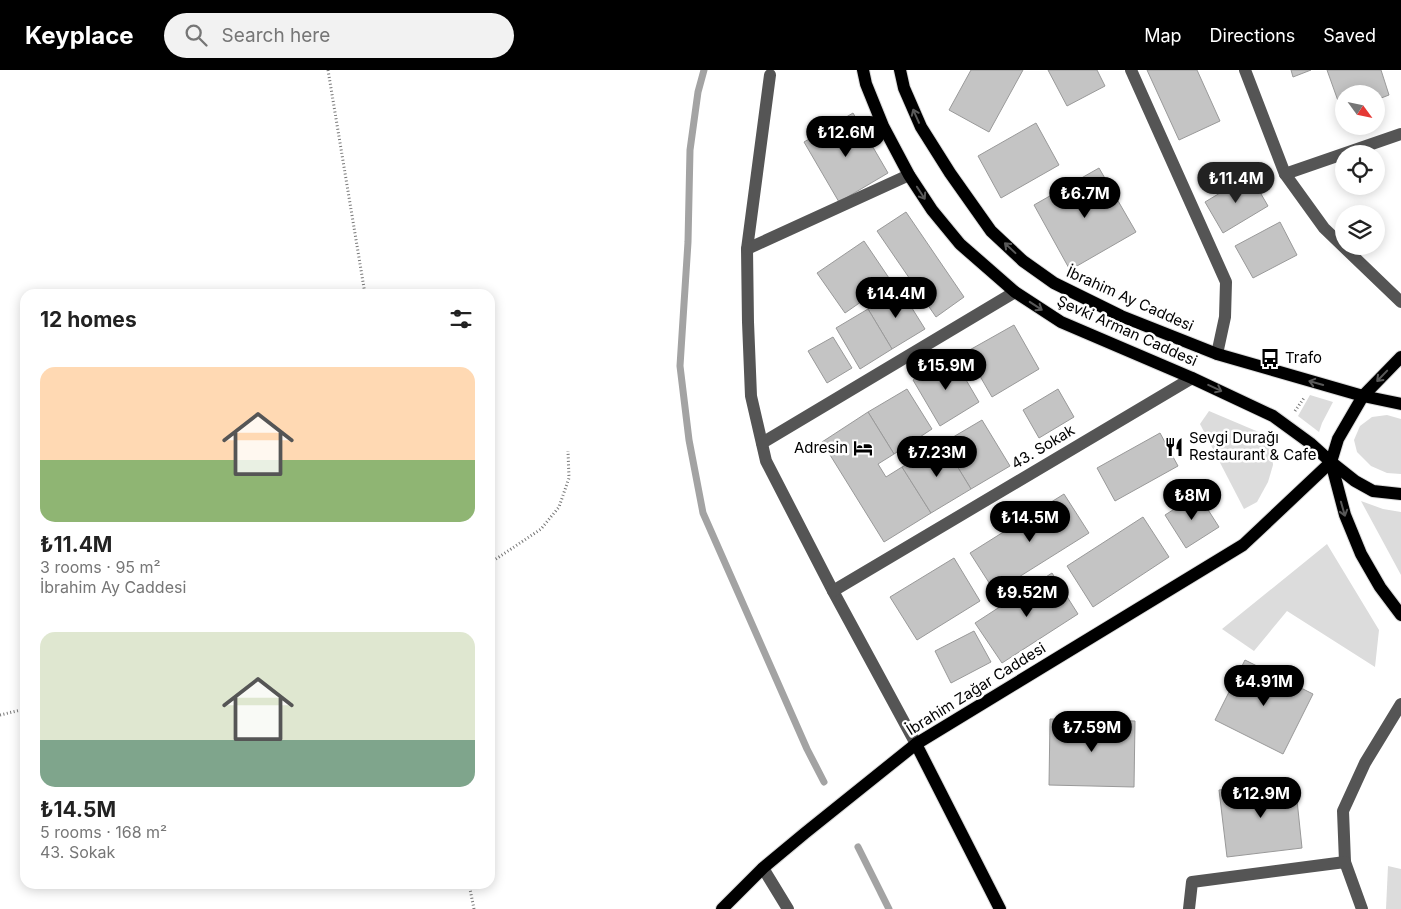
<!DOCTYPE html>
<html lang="en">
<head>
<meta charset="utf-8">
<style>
	:root { --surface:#fff; --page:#f2f2f2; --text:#222; --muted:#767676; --accent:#000 }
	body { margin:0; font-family:Inter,sans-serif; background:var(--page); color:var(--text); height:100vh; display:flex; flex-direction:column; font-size:19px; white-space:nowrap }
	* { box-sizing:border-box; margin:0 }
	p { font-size:16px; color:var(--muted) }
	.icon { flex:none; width:28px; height:28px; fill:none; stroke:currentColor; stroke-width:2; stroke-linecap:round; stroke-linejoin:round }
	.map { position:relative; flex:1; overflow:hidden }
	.panel { position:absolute; left:20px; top:219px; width:475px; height:600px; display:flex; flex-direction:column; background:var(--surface); border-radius:15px; box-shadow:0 2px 12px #0003 }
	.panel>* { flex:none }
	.needle { width:32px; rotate:123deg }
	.controls { position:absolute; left:1335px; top:15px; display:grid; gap:10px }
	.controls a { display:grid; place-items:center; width:50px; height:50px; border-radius:50%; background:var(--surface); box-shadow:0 2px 12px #0003; font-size:25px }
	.price { position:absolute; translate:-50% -42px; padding:0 11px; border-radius:18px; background:var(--accent); color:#fff; font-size:16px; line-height:32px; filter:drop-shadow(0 1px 2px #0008) }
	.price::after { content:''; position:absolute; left:50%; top:30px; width:15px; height:11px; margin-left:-8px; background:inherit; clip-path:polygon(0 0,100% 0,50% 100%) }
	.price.on { background:#222; color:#fff }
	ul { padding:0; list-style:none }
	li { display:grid; align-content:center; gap:10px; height:265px; padding:0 20px }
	li span { display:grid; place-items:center; height:155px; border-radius:15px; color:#555 }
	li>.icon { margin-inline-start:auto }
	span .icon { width:90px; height:90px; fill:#fffc; stroke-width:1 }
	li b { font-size:21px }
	h2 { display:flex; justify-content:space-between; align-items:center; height:60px; padding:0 20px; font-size:21px }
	header { display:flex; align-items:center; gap:30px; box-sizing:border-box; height:70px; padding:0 25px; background:var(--accent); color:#fff }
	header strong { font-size:24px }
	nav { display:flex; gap:28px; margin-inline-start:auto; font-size:18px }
	.search { width:350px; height:45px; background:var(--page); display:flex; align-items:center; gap:12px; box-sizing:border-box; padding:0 18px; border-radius:28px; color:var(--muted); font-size:19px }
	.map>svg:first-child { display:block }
	.green { fill:#dcdcdc }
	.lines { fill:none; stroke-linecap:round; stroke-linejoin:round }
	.stream { stroke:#a3a3a3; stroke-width:7 }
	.building { fill:#c4c4c4; stroke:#999 }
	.major-casing { stroke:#dbdbdb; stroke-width:14 }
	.path { stroke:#777; stroke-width:3; stroke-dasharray:1 2.5; stroke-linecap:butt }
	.minor { stroke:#555; stroke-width:12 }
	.major { stroke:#000; stroke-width:12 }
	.oneway { stroke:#595959 }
	.labels { text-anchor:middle; stroke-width:5; stroke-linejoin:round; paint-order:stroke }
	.street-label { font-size:15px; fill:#000; stroke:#fff }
	.poi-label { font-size:15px; fill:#000; stroke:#fff; text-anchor:start }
</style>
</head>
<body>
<header>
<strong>Keyplace</strong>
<div class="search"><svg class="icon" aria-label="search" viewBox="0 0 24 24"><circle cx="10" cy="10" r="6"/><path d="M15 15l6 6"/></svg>Search here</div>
<nav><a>Map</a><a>Directions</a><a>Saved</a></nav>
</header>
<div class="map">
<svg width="1401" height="839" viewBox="0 0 1401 839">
	<rect width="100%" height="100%" fill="#fff"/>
	<g class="green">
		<polygon points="1310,325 1333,332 1322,353 1319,362 1298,346"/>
		<polygon points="1209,341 1261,363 1272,379 1273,395 1268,412 1257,432 1244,439 1200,354"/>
		<polygon points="1387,345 1401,349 1401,404 1387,403 1371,396 1357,382 1354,370 1360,356 1372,347"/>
		<polygon points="1361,431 1383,439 1401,442 1401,505"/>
		<polygon points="1327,474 1379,560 1375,597 1287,541 1254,581 1222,559"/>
		<polygon points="1388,796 1401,799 1401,839 1386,839"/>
	</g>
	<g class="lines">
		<g class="stream">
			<polyline points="704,0 698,22 690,80 688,172 680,296 689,370 703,443 807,679 824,712"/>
			<polyline points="858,777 889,839"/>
		</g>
	</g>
	<g class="building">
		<polygon points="971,0 1023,0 989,62 949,40"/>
		<polygon points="1048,0 1097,0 1105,16 1067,36"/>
		<polygon points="1147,0 1197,0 1220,51 1179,70"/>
		<polygon points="1291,0 1311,0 1293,7"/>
		<polygon points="1327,0 1381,0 1389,25 1376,30 1376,24 1344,24 1344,42 1342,42"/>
		<polygon points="853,43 888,103 839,132 804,72"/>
		<polygon points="1036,53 1059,95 1001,128 978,86"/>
		<polygon points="1099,98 1136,162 1070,200 1034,135"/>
		<polygon points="1250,105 1268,136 1223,163 1205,132"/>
		<polygon points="906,142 964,227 936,247 877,161"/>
		<polygon points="1280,152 1297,185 1253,208 1235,176"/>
		<polygon points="864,171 891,211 845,243 817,203"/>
		<polygon points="900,219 925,259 892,279 868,239"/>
		<polygon points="868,239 892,279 860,299 836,258"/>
		<polygon points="1014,255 1039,299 992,327 966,282"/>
		<polygon points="833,267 852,298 827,313 808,281"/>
		<polygon points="952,286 979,332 940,356 913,310"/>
		<polygon points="907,319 932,359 894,384 868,342"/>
		<polygon points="1058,319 1074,347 1039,368 1023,340"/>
		<polygon points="868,342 894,384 878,394 886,407 902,397 931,443 884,472 822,372"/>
		<polygon points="982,350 1010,396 971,419 943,373"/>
		<polygon points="1160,363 1178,396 1115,431 1097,398"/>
		<polygon points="943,373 971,419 931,443 902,397"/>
		<polygon points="1064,424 1089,463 995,522 970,483"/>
		<polygon points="1198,424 1219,457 1186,478 1165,445"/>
		<polygon points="1143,447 1169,487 1093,537 1067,496"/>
		<polygon points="954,488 980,531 917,570 890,527"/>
		<polygon points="1052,503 1078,544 1002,593 975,553"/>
		<polygon points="974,561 991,592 951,613 935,581"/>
		<polygon points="1245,590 1313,624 1283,684 1215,650"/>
		<polygon points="1050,649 1135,651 1134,717 1049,715"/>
		<polygon points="1295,711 1302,778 1227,787 1219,720"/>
	</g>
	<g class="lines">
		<g class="major-casing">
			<g id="major">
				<polyline points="863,0 866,14 883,56 909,105 932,140 960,174 1015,222 1061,252 1192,308 1273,346 1310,373 1331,392 1355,411 1373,421 1401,424"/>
				<polyline points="900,0 904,18 921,57 950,103 991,161 1023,191 1054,213 1121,246 1217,284 1363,326 1401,334"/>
				<polyline points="1401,287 1363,326 1338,369 1331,392 1345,445 1361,484 1380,517 1401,545"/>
				<polyline points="916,674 1000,839"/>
				<polyline points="722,839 763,798 805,763 916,674 1243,475 1331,392"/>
			</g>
		</g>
		<g class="path">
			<polyline points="328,0 365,224"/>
			<polyline points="1295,341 1304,328"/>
			<polyline points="490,493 541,459 559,437 569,408 568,381"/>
			<polyline points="0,645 25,639"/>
			<polyline points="469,814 474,839"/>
		</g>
		<g class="minor">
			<polyline points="1131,0 1226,212 1225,247 1217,284"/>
			<polyline points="1245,0 1285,104 1324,158 1401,232"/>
			<polyline points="770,5 747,179 748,252 751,326 766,391 833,521 916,674"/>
			<polyline points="1285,104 1401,64"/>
			<polyline points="747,179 909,105"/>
			<polyline points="762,373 1015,222"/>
			<polyline points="833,521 1192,308"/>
			<polyline points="1345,792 1343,741 1365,693 1401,634"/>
			<polyline points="763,798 788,839"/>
			<polyline points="1189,839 1192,812 1345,792 1362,839"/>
		</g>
		<use href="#major" class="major"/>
	</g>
	<defs><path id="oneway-shaft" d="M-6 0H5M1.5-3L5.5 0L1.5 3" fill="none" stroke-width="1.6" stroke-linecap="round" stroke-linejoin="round" transform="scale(1.25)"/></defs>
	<g class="oneway">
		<use href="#oneway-shaft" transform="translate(916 46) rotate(-114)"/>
		<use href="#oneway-shaft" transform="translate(921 123) rotate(57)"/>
		<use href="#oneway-shaft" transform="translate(1010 178) rotate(-137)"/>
		<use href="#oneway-shaft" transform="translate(1036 236) rotate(33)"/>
		<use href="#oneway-shaft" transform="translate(1382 306) rotate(134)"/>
		<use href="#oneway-shaft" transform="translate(1316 313) rotate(-164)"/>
		<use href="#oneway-shaft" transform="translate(1215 318) rotate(25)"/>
		<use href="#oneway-shaft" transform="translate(1343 439) rotate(74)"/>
	</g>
	<defs>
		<g id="bus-bare" transform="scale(1.5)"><path d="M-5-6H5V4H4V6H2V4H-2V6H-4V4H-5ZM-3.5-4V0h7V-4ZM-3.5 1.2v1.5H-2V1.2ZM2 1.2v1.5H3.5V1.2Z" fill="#000" stroke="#fff" stroke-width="2.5" paint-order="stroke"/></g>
		<g id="restaurant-bare" transform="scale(1.5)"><path d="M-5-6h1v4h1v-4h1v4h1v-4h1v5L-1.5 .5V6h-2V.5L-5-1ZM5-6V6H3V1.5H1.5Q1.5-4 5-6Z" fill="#000" stroke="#fff" stroke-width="2.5" paint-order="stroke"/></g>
		<g id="hotel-bare" transform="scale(1.5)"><path d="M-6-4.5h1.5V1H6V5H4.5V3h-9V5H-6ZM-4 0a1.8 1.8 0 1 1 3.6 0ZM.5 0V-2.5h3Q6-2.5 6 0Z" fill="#000" stroke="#fff" stroke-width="2.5" paint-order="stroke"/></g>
	</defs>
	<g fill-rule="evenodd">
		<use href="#bus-bare" x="1270" y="288"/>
		<use href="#restaurant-bare" x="1174" y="377"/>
		<use href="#hotel-bare" x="863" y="378"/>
	</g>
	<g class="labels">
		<g class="street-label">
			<text transform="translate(1130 229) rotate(24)" y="5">İbrahim Ay Caddesi</text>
			<text transform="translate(1127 261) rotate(24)" y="5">Şevki Arman Caddesi</text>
			<text transform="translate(1043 377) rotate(-31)" y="5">43. Sokak</text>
			<text transform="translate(976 619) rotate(-32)" y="5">İbrahim Zağar Caddesi</text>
		</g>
		<g class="poi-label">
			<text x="1285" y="293">Trafo</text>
			<text x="1189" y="373">Sevgi Durağı<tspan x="1189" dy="17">Restaurant &amp; Cafe</tspan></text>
			<text x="848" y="383" text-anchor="end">Adresin</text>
		</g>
	</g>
</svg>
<div class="controls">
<a><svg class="needle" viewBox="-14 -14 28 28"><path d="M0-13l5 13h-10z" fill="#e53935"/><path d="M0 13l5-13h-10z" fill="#767676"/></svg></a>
<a><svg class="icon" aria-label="locate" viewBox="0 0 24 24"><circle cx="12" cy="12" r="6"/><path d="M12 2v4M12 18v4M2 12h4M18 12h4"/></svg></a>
<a><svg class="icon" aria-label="layers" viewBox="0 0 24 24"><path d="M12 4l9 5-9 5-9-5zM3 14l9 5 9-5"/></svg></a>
</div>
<b class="price" style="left:846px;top:88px">₺12.6M</b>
<b class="price on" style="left:1236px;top:134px">₺11.4M</b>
<b class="price" style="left:1085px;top:149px">₺6.7M</b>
<b class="price" style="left:896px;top:249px">₺14.4M</b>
<b class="price" style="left:946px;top:321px">₺15.9M</b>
<b class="price" style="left:937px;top:408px">₺7.23M</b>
<b class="price" style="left:1192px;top:451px">₺8M</b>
<b class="price" style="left:1030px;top:473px">₺14.5M</b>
<b class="price" style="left:1027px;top:548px">₺9.52M</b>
<b class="price" style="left:1264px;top:637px">₺4.91M</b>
<b class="price" style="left:1092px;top:683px">₺7.59M</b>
<b class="price" style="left:1261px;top:749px">₺12.9M</b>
<section class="panel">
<h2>12 homes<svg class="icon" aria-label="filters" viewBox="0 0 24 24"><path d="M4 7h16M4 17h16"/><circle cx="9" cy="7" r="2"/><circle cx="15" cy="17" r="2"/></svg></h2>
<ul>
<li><span style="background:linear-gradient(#ffd9b3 60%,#8fb573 0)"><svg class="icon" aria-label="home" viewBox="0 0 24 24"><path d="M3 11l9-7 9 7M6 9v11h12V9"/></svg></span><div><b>₺11.4M</b><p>3 rooms · 95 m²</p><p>İbrahim Ay Caddesi</p></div></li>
<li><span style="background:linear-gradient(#dfe7d0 70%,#7fa58c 0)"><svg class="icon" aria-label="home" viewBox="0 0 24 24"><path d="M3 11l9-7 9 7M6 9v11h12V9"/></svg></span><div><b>₺14.5M</b><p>5 rooms · 168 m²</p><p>43. Sokak</p></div></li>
</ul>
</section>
</div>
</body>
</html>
